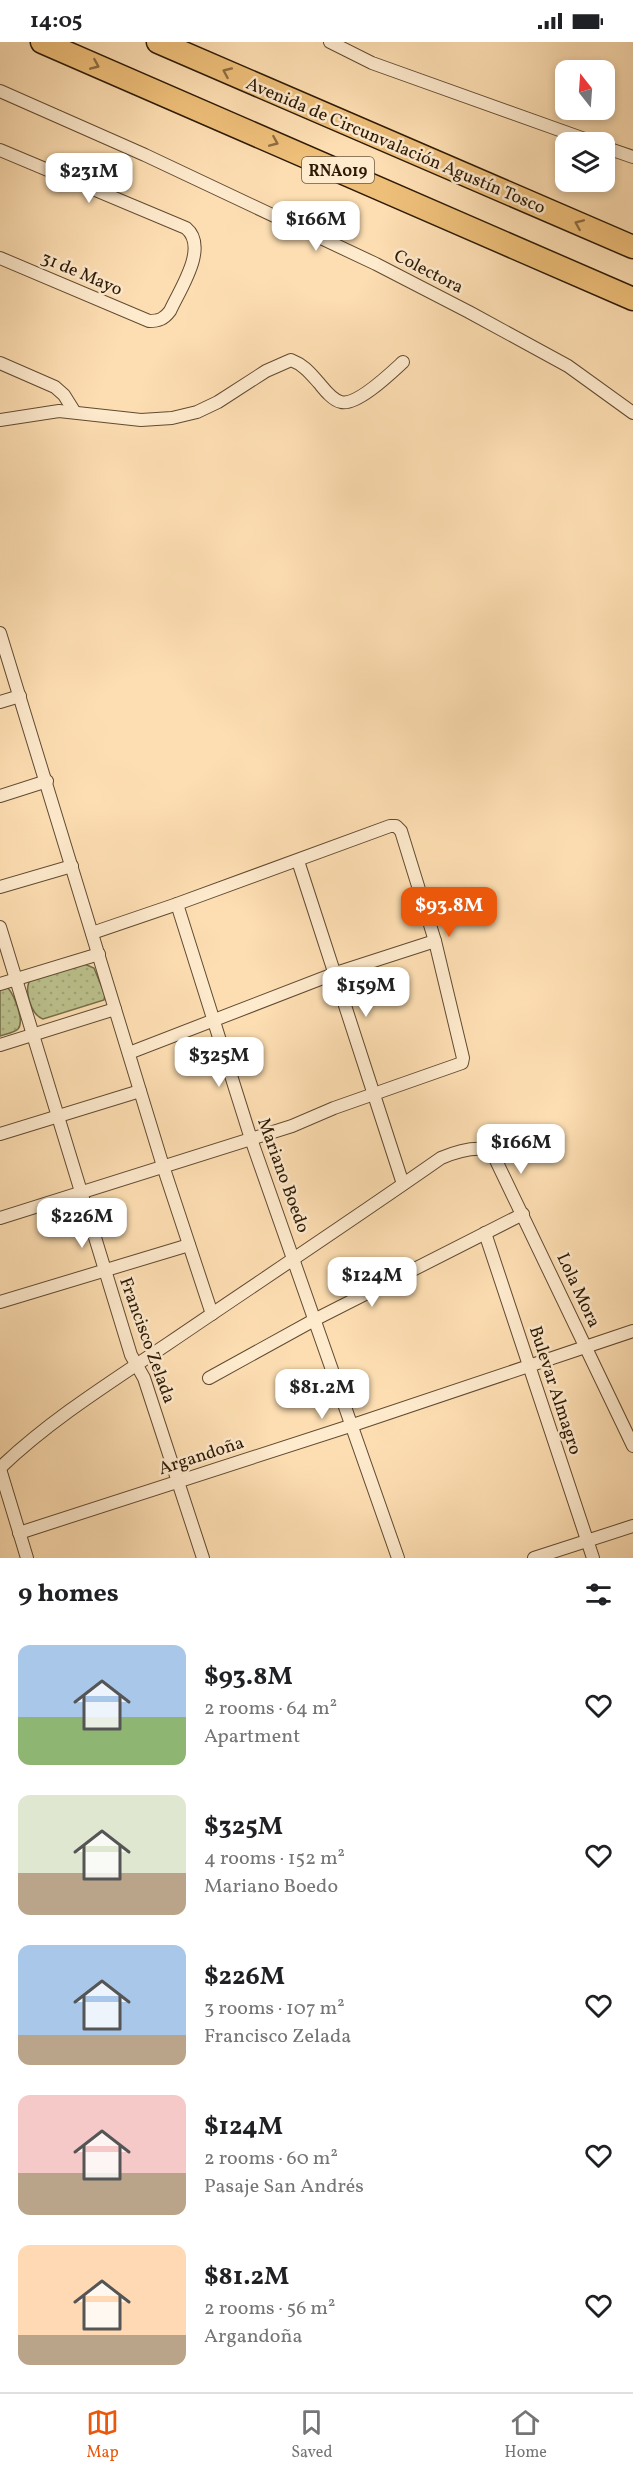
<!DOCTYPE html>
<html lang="en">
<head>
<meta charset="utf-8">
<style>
	:root { --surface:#fff; --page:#f2f2f2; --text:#202124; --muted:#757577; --line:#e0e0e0; --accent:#ea580c }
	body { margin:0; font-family:Vollkorn,serif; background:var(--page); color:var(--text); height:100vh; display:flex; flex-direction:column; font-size:22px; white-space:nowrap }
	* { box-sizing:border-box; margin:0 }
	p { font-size:20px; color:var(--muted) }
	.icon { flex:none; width:33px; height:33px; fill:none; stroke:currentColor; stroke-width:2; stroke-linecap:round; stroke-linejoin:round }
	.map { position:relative; height:1516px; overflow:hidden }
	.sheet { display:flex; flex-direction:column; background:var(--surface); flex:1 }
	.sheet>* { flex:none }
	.needle { width:39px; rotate:343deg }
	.tools { position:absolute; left:555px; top:18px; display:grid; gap:12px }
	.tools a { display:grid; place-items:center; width:60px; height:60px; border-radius:12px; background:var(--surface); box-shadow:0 3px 9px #0003; font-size:30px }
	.price { position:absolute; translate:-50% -51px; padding:0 14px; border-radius:12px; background:#fff; color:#222; font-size:20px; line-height:39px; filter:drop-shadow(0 2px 3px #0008) }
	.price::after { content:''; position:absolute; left:50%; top:36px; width:18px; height:14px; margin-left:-9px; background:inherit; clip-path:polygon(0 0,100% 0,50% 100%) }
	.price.current { background:var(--accent); color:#fff }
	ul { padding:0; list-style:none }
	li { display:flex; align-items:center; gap:18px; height:150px; padding:0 18px }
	li span { display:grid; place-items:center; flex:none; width:168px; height:120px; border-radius:12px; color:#555 }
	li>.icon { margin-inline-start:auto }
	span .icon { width:72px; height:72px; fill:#fffc; stroke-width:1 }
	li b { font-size:26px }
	h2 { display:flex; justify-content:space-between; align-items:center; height:72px; padding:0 18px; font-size:26px }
	.status { display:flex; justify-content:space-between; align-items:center; height:42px; padding:0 30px; background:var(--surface); direction:ltr }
	.status svg { height:16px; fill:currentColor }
	.tabs { display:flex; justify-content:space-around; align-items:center; height:84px; border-top:2px solid var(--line); background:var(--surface); font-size:16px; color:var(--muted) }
	.tabs a { display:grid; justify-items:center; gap:3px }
	.tabs .current { color:var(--accent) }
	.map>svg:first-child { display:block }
	.green { fill:url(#green-dots); stroke:#746e4a; stroke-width:1.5 }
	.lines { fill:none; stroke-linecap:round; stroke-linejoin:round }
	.minor-casing { stroke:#614b31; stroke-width:14 }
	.motorway-casing { stroke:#2d1a06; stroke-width:25 }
	.minor { stroke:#feeacd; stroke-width:12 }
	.motorway { stroke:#eebf79; stroke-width:22 }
	.oneway { stroke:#8e6c40 }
	.labels { text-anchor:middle; stroke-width:5; stroke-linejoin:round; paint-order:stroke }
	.shield { fill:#feeacd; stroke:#6c5842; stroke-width:1.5 }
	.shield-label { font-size:16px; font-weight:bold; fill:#2d1a06 }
	.street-label { font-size:18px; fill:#2d1a06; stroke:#feeacd }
</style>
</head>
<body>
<div class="status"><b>14:05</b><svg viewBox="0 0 49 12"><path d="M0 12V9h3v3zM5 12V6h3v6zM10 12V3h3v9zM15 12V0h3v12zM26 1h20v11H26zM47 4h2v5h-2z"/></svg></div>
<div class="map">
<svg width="633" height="1516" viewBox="0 0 633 1516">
	<defs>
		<pattern id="green-dots" width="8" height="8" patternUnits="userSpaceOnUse" patternTransform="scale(1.5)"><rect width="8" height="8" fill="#bcc28e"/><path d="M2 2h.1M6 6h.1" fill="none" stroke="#a2a679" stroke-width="1.8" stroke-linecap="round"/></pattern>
	</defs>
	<rect width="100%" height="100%" fill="#fddeb2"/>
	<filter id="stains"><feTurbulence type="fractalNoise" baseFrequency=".00333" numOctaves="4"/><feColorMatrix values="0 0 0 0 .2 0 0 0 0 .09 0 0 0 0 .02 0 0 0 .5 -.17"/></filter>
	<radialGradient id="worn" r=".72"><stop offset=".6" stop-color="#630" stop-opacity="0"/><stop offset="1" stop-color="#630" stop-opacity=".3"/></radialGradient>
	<g class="green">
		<path d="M82 921 94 926 105 953 104 958 43 977C31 973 23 947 31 937Z"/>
		<path d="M0 946H8C14 953 25 979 18 987 14 991 5 992 0 994Z"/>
	</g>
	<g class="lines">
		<g class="minor-casing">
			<g id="minor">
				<polyline points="330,0 372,21 593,100"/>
				<polyline points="0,49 145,113 376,222 469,270 568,324 633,371"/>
				<polyline points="604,105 633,115"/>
				<path d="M0 108 186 186C209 205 180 247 170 269 164 277 159 279 149 279L0 216"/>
				<polyline points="0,321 55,345 64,353 74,369"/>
				<path d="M0 378 59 369 141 378 172 376 197 370 218 360 266 329 291 318C304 323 310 331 319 341 324 347 332 358 341 360 357 364 391 331 403 320"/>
				<polyline points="0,591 163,1124 212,1272"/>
				<polyline points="0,660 20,654"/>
				<polyline points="0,754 47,739"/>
				<polyline points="298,819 403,1142"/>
				<polyline points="0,845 72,824"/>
				<polyline points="177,862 251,1097 398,1516"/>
				<polyline points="0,885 131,1313 144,1336 203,1516"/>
				<polyline points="0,942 99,912"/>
				<polyline points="0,1003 115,967"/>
				<polyline points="129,1011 336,931 435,899"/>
				<polyline points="0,1092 140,1049"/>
				<polyline points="0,1176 292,1084 334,1066 462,1021 463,1016 435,899 401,789 396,784 390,784 177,862 92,891"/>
				<polyline points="485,1191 593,1516"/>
				<polyline points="0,1260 189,1203"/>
				<polyline points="209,1336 316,1277 523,1172"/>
				<path d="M0 1426C50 1378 111 1340 169 1301 260 1239 351 1179 441 1116 457 1109 474 1104 491 1108L633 1404"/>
				<polyline points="0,1427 27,1516"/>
				<polyline points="19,1491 353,1383 633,1289"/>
				<polyline points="534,1516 633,1484"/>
			</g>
		</g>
		<g class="motorway-casing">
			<g id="motorway">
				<polyline points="42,0 633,257"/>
				<polyline points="158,0 633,205"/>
			</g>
		</g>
		<use href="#minor" class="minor"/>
		<use href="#motorway" class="motorway"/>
	</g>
	<defs><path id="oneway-chevron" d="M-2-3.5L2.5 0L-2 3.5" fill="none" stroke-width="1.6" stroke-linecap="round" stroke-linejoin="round" transform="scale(1.5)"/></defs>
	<g class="oneway">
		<use href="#oneway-chevron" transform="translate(95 23) rotate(23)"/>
		<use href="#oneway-chevron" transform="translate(227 30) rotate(-156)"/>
		<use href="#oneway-chevron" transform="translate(274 100) rotate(23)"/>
		<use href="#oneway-chevron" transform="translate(579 182) rotate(-157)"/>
	</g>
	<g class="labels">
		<rect class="shield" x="302" y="115" width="72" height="26" rx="4.5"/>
		<g class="shield-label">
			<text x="338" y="134">RNA019</text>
		</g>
		<g class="street-label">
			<text transform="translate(396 103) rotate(23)" y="6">Avenida de Circunvalación Agustín Tosco</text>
			<text transform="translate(429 229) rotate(27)" y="6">Colectora</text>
			<text transform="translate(82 231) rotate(23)" y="6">31 de Mayo</text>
			<text transform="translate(284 1133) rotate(70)" y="6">Mariano Boedo</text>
			<text transform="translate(579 1248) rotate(65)" y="6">Lola Mora</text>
			<text transform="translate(148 1298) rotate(70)" y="6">Francisco Zelada</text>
			<text transform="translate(556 1348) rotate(72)" y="6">Bulevar Almagro</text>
			<text transform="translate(201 1413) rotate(-18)" y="6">Argandoña</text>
		</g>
	</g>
	<rect width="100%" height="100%" filter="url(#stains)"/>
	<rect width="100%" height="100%" fill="url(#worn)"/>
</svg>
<div class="tools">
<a><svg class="needle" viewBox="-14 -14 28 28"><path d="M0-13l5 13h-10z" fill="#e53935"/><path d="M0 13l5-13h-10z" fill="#757577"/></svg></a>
<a><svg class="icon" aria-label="layers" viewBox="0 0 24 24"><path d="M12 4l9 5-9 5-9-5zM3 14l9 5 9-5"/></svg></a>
</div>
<b class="price" style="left:89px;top:162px">$231M</b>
<b class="price" style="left:316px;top:210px">$166M</b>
<b class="price current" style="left:449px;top:896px">$93.8M</b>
<b class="price" style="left:366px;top:976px">$159M</b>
<b class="price" style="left:219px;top:1046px">$325M</b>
<b class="price" style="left:521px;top:1133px">$166M</b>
<b class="price" style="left:82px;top:1207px">$226M</b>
<b class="price" style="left:372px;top:1266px">$124M</b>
<b class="price" style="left:322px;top:1378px">$81.2M</b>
</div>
<section class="sheet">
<h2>9 homes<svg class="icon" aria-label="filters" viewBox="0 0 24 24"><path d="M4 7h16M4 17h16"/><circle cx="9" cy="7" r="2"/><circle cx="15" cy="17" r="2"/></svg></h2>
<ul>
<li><span style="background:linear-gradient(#a9c7e8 60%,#8fb573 0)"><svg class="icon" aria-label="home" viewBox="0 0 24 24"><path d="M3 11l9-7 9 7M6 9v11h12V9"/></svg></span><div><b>$93.8M</b><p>2 rooms · 64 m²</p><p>Apartment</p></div><svg class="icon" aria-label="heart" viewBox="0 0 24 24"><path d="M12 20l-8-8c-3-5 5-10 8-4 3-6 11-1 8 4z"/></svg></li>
<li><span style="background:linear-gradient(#dfe7d0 65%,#b9a48a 0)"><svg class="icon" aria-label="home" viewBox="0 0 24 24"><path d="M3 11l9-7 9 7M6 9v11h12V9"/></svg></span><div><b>$325M</b><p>4 rooms · 152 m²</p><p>Mariano Boedo</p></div><svg class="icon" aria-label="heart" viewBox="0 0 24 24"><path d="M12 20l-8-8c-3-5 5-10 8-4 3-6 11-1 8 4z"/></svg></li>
<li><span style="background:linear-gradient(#a9c7e8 75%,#b9a48a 0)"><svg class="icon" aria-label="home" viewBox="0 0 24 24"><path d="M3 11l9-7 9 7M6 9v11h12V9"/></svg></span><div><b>$226M</b><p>3 rooms · 107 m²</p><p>Francisco Zelada</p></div><svg class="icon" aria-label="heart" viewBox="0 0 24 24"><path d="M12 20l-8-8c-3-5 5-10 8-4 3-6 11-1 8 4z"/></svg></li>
<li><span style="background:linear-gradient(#f6c9c9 65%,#b9a48a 0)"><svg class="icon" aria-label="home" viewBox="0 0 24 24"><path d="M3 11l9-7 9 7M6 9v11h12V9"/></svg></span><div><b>$124M</b><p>2 rooms · 60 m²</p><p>Pasaje San Andrés</p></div><svg class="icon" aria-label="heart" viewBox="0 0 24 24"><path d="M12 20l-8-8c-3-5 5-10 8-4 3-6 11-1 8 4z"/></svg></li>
<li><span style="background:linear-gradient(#ffd9b3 75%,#b9a48a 0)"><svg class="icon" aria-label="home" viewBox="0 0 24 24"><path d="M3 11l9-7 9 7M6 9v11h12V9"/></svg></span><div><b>$81.2M</b><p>2 rooms · 56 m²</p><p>Argandoña</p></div><svg class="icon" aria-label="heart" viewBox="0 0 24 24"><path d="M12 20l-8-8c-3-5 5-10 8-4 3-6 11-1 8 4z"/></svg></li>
</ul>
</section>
<nav class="tabs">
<a class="current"><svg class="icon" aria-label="map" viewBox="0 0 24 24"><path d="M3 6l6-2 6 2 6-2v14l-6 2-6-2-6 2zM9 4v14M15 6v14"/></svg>Map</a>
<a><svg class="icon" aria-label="saved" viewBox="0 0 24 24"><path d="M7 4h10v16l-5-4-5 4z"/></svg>Saved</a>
<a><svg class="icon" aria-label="home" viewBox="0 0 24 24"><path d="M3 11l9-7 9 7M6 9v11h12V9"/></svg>Home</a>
</nav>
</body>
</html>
